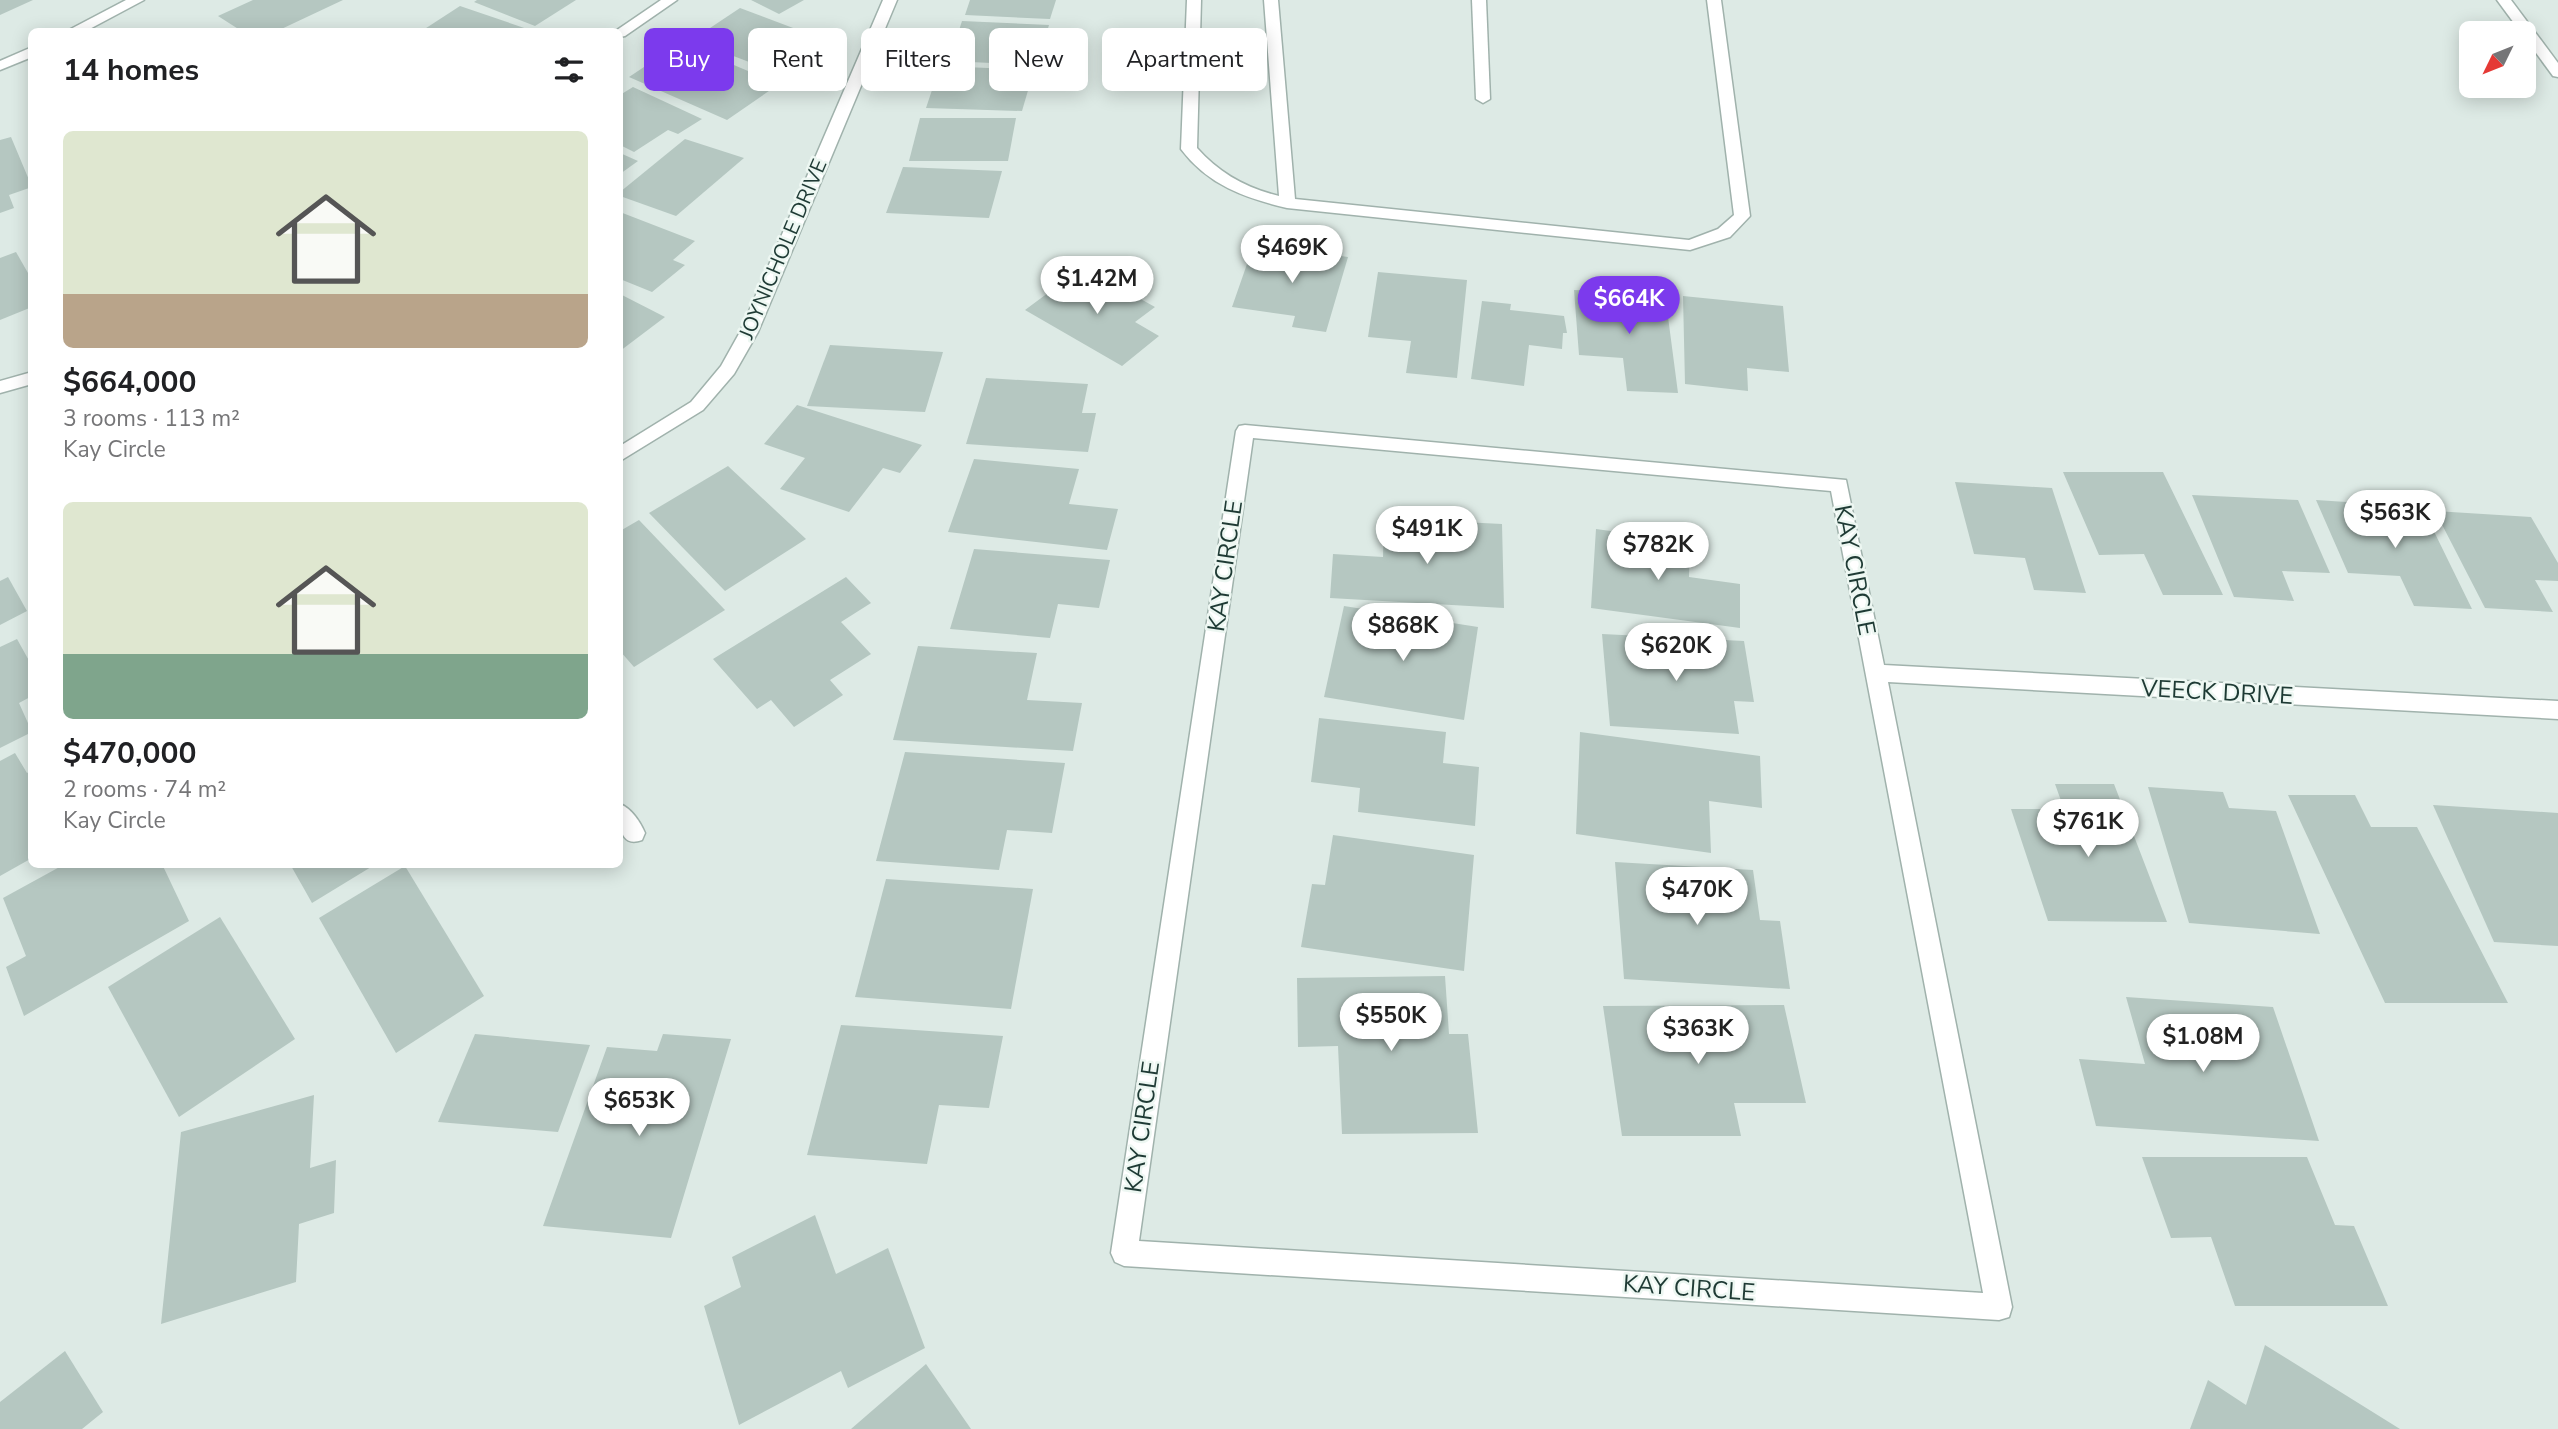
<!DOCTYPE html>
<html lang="en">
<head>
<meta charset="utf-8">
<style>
	:root { --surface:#fff; --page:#f6f6f6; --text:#202124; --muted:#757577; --accent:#7c3aed }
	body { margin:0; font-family:"Nunito Sans",sans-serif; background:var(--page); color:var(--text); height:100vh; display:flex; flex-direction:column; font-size:26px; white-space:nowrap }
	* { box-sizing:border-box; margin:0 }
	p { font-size:23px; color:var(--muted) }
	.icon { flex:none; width:38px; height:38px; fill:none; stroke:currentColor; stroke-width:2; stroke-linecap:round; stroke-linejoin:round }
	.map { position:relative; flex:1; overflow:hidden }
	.side { position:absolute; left:28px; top:28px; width:595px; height:840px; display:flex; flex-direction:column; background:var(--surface); border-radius:10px; box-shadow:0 4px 18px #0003 }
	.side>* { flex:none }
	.guide { position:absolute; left:644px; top:28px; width:665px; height:63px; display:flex; gap:14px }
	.needle { width:46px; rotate:227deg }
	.buttons { position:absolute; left:2459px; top:21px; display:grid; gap:14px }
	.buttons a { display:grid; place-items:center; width:77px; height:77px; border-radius:10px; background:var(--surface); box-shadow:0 4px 18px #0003; font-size:35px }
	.price { position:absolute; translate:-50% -60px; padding:0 16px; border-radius:24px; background:#fff; color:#222; font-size:23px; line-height:46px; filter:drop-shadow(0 2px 4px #0008) }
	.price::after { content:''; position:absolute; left:50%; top:42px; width:21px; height:16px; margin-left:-10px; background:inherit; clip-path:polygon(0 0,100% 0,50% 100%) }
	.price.on { background:var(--accent); color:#fff }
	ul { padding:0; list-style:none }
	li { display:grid; align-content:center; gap:14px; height:371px; padding:0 35px }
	li span { display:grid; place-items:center; height:217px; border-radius:10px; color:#555 }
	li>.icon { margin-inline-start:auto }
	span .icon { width:126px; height:126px; fill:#fffc; stroke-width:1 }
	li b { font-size:30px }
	h2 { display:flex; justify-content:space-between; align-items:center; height:84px; padding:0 35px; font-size:30px }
	.tag { padding:0 24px; border-radius:10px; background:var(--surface); box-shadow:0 4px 18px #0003; font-size:24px; line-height:63px }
	.tag.on { background:var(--accent); color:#fff }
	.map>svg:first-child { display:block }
	.building { fill:#b5c7c1 }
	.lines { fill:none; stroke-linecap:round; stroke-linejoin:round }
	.service-casing { stroke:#a0b2ac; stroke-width:3 }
	.minor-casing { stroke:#a0b2ac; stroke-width:3 }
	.service { fill:#fff; fill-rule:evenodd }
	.minor { fill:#fff; fill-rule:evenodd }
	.labels { text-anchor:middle; stroke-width:5; stroke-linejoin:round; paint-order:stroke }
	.far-street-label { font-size:21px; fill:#1e3a34; stroke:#edf7f2 }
	.street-label { font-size:24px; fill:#1e3a34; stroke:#edf7f2 }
</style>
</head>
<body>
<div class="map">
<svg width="2558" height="1429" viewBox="0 0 2558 1429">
	<rect width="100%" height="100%" fill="#ddeae5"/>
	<g class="building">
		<polygon points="0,0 33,0 0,15"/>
		<polygon points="253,0 343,0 275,32 243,32 218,16"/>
		<polygon points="477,0 576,0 535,26 474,2"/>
		<polygon points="751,0 804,0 779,14"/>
		<polygon points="970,0 1056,0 1050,19 965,15"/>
		<polygon points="460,6 533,31 533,32 420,32"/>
		<polygon points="740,8 809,34 762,67 692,40"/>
		<polygon points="962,21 1049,25 1037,65 949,61"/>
		<polygon points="696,49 779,84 727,120 629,77 650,63 665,69"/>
		<polygon points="940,66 1034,70 1022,111 926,108"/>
		<polygon points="633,87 702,119 678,134 668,130 634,152 620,145 620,95"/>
		<polygon points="920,118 1016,118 1008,161 909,161"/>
		<polygon points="11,137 32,187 9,195 14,208 0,213 0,140"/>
		<polygon points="685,139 744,158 676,216 620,196 620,192"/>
		<polygon points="620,153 638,161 620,174"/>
		<polygon points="903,167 1002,171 989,218 886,213"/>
		<polygon points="620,212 695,241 673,260 685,265 652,292 620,279"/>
		<polygon points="1254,244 1348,257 1326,332 1292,327 1295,316 1232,307"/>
		<polygon points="16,252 32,280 32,307 0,320 0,258"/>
		<polygon points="1083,267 1155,307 1135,322 1159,336 1122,366 1025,310"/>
		<polygon points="1378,272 1467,280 1457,378 1406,373 1411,341 1368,337"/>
		<polygon points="1574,290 1665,294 1678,393 1627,391 1623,358 1579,355"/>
		<polygon points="620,294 665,317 620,351"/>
		<polygon points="1683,296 1783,306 1789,372 1747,368 1748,391 1685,384"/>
		<polygon points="1482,301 1511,304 1510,310 1564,316 1567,333 1563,333 1562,349 1529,345 1524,386 1471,379"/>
		<polygon points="830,345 943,352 925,412 807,406"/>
		<polygon points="986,378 1088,384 1082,413 1096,413 1088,452 966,444"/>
		<polygon points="797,405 922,445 900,473 883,468 849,512 780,489 805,458 764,444"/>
		<polygon points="974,459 1079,469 1069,504 1118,509 1107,550 948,532"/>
		<polygon points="728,466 806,539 725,591 649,513"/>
		<polygon points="2063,472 2163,472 2223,595 2163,595 2144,554 2099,555"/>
		<polygon points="1955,482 2052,488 2086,593 2034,590 2025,558 1974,554"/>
		<polygon points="2192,495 2298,500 2330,573 2282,571 2294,601 2234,597"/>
		<polygon points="2316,500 2422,507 2472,609 2414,606 2400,576 2348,573"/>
		<polygon points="2435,511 2531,517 2558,563 2558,581 2535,580 2553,612 2485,608"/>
		<polygon points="1384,518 1502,524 1504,608 1330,598 1333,554 1383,557"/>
		<polygon points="639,520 725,610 634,667 620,651 620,531"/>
		<polygon points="1596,529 1690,542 1689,577 1740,584 1740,628 1591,608"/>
		<polygon points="974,549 1110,560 1099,608 1058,604 1050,638 950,629"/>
		<polygon points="8,577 27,611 0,625 0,581"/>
		<polygon points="846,577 871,603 841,622 871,654 830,680 843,695 794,727 771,700 757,709 713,659"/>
		<polygon points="1344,606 1478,627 1464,720 1324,697"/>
		<polygon points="1602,634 1744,641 1754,702 1734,701 1739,734 1610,726"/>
		<polygon points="17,639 32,666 32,696 19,703 32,732 0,748 0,647"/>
		<polygon points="918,646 1037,653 1027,700 1082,703 1073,751 893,740"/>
		<polygon points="1319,718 1446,732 1443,763 1479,767 1475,826 1358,812 1360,788 1311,782"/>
		<polygon points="1580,732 1760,756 1762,808 1709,801 1711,853 1576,834"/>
		<polygon points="905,752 1065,763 1052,833 1007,830 999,870 876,861"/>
		<polygon points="15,753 27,773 32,770 32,858 0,876 0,761"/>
		<polygon points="2055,784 2114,784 2167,922 2048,921 2011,809 2064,809"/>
		<polygon points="2148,787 2223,792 2229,808 2276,811 2320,934 2189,923"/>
		<polygon points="2288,795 2355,795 2371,827 2417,827 2508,1003 2385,1003"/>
		<polygon points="2433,805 2558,813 2558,946 2494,942"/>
		<polygon points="1333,835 1474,855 1464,971 1301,947 1312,884 1325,885"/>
		<polygon points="1615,862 1753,870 1760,920 1780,921 1790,989 1624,979"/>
		<polygon points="65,864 162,864 189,921 24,1016 6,967 26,956 3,898"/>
		<polygon points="290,864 376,864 312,903"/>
		<polygon points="405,866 484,996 396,1053 319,918"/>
		<polygon points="886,879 1033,889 1011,1009 855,997"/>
		<polygon points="220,917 295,1039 179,1117 108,987"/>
		<polygon points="1445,976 1449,1034 1468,1034 1478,1133 1342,1134 1338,1046 1298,1047 1297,978"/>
		<polygon points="2126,997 2273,1007 2319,1141 2096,1126 2079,1059 2145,1064"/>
		<polygon points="1784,1005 1806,1103 1734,1103 1741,1136 1622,1136 1603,1006"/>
		<polygon points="841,1025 1003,1036 989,1108 939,1105 927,1164 807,1155"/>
		<polygon points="475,1034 590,1045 558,1132 438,1122"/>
		<polygon points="663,1034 731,1039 671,1238 543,1226 607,1047 657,1051"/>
		<polygon points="314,1095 310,1168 336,1160 334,1213 299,1224 296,1282 161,1324 181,1132"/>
		<polygon points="2142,1157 2307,1157 2335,1225 2354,1226 2388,1306 2235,1306 2211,1237 2171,1238"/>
		<polygon points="815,1215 836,1274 888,1248 925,1348 848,1388 841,1371 739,1425 704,1306 741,1287 732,1257"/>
		<polygon points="2265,1345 2400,1429 2190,1429 2208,1380 2246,1405"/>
		<polygon points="65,1351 103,1412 82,1429 0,1429 0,1402"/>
		<polygon points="926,1364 971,1429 851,1429"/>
	</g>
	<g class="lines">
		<g class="service-casing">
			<g id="service">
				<path d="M1187 0H1201L1197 148C1219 173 1246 188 1279 196L1264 0H1278L1295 199 1689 240 1718 229 1734 215 1707 0H1721L1750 216 1730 237 1690 250 1287 208C1245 198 1208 185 1181 149Z"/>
				<polygon points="1472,0 1486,0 1490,99 1483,103 1476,99"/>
			</g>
		</g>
		<g class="minor-casing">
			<g id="minor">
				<polygon points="126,0 144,0 84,32 65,32"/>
				<polygon points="661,0 677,0 625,36 620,37 620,32 614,32"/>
				<polygon points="883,0 897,0 758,332 734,374 703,410 620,461 620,446 691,402 721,366 740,332"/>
				<polygon points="2497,0 2511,0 2558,63 2558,77 2553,76"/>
				<polygon points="32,47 32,57 0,70 0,61"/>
				<polygon points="32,372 32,384 0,393 0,381"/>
				<path d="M1245 425 1846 480 1884 665 2558 701V719L1888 682 2012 1307 2009 1317 1999 1320 1124 1266 1115 1262 1111 1253 1236 431 1239 426ZM1253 438 1831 491 1983 1293 1139 1241Z"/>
				<path d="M620 804C632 809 640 822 645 833L642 840C618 849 619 820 620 804Z"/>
			</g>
		</g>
		<use href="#service" class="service"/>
		<use href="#minor" class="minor"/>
	</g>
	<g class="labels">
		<g class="far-street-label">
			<text transform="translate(783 249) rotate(-67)" y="7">JOYNICHOLE DRIVE</text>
		</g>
		<g class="street-label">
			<text transform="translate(1225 566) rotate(-82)" y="8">KAY CIRCLE</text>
			<text transform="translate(1855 570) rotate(79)" y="8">KAY CIRCLE</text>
			<text transform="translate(2217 692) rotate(3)" y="8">VEECK DRIVE</text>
			<text transform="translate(1142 1127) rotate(-82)" y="8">KAY CIRCLE</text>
			<text transform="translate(1689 1288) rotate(4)" y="8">KAY CIRCLE</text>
		</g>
	</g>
</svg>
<div class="buttons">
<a><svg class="needle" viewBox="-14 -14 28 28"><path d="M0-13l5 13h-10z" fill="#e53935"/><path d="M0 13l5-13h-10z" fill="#757577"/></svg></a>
</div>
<b class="price" style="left:1292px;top:285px">$469K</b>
<b class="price" style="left:1097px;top:316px">$1.42M</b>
<b class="price on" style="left:1629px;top:336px">$664K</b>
<b class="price" style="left:2395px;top:550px">$563K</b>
<b class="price" style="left:1427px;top:566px">$491K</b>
<b class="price" style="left:1658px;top:582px">$782K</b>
<b class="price" style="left:1403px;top:663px">$868K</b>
<b class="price" style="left:1676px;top:683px">$620K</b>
<b class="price" style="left:2088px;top:859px">$761K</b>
<b class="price" style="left:1697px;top:927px">$470K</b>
<b class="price" style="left:1391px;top:1053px">$550K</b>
<b class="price" style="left:1698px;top:1066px">$363K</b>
<b class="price" style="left:2203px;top:1074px">$1.08M</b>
<b class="price" style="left:639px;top:1138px">$653K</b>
<div class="guide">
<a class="tag on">Buy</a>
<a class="tag">Rent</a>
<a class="tag">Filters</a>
<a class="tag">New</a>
<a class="tag">Apartment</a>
</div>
<section class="side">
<h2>14 homes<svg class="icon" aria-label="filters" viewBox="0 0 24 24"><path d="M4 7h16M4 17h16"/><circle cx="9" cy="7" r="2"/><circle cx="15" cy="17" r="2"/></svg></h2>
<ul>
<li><span style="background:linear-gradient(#dfe7d0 75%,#b9a48a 0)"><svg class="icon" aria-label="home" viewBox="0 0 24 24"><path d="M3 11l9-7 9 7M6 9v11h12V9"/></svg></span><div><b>$664,000</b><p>3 rooms · 113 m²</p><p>Kay Circle</p></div></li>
<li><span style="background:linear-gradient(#dfe7d0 70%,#7fa58c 0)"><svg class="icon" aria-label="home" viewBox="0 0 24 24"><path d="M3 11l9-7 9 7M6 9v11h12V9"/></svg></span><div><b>$470,000</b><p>2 rooms · 74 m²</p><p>Kay Circle</p></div></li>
</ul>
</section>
</div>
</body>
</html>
